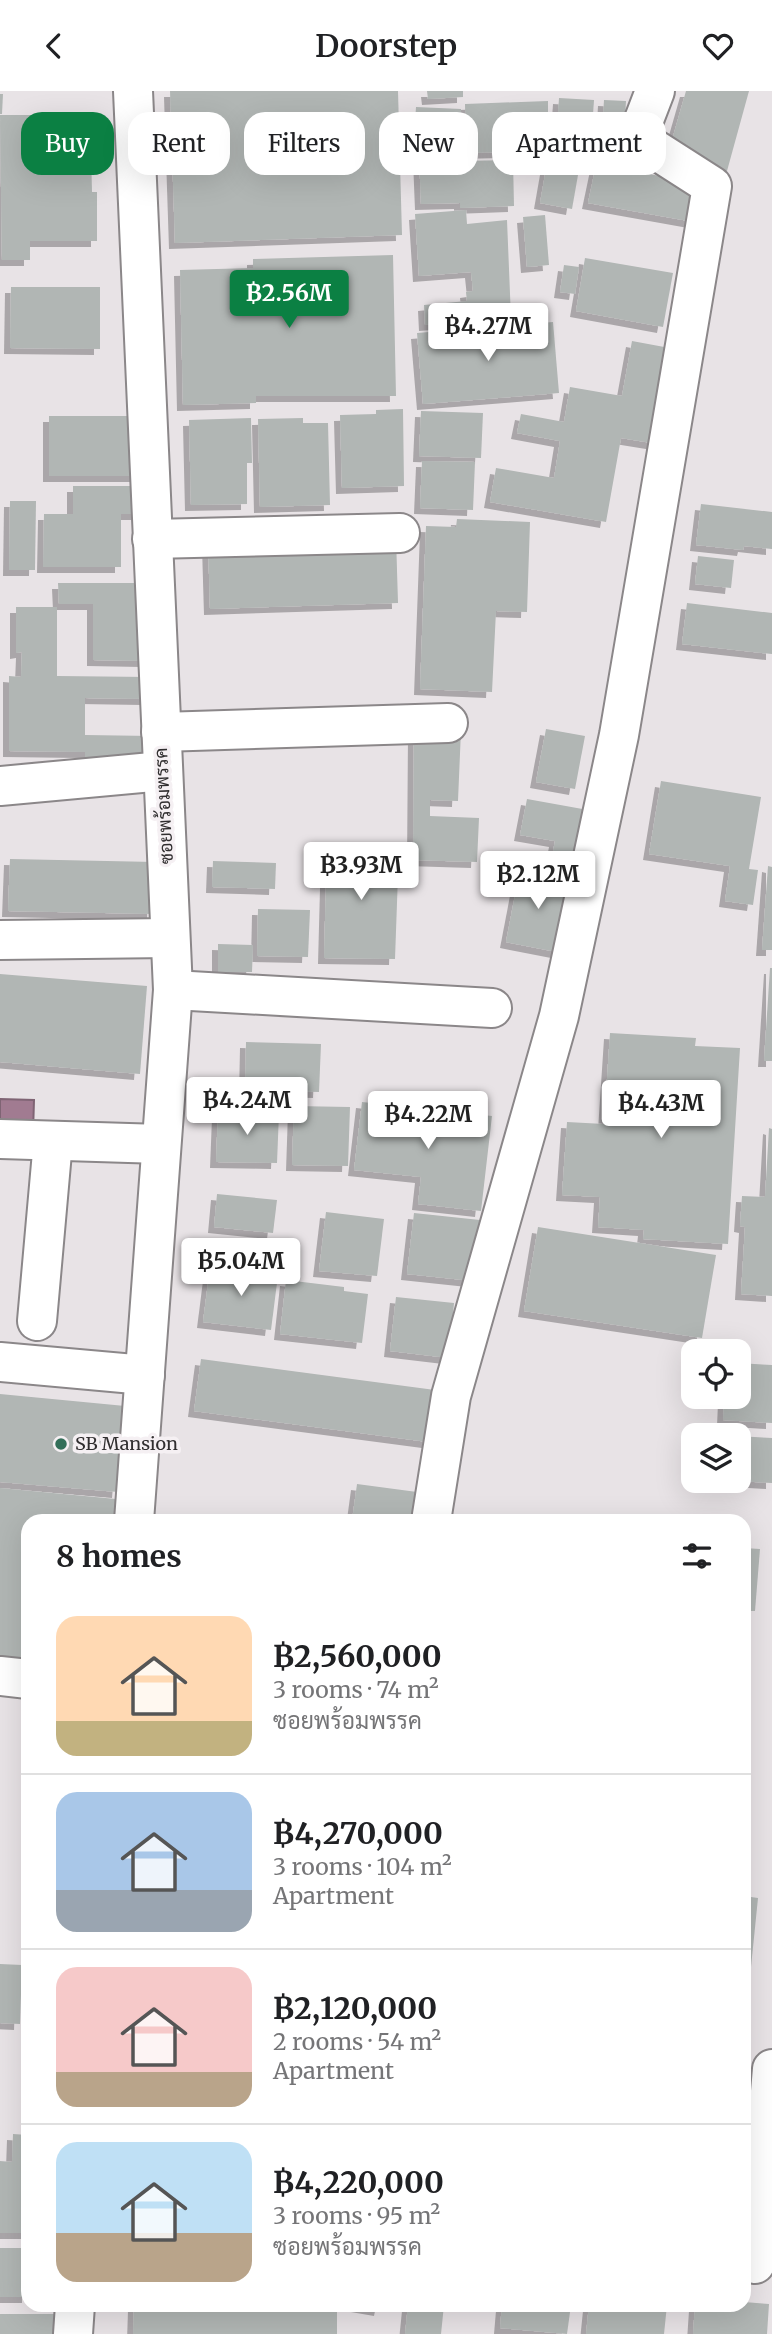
<!DOCTYPE html>
<html lang="en">
<head>
<meta charset="utf-8">
<style>
	:root { --surface:#fff; --page:#f6f6f6; --text:#202124; --muted:#757577; --line:#e0e0e0; --accent:#0b8043 }
	body { margin:0; font-family:Merriweather,Sarabun,serif; background:var(--page); color:var(--text); height:100vh; display:flex; flex-direction:column; font-size:26px; white-space:nowrap }
	* { box-sizing:border-box; margin:0 }
	p { font-size:23px; color:var(--muted) }
	.icon { flex:none; width:38px; height:38px; fill:none; stroke:currentColor; stroke-width:2; stroke-linecap:round; stroke-linejoin:round }
	.map { position:relative; flex:1; overflow:hidden }
	.drawer { position:absolute; left:21px; top:1423px; width:730px; height:798px; display:flex; flex-direction:column; background:var(--surface); border-radius:21px; box-shadow:0 7px 28px #0002 }
	.drawer>* { flex:none }
	.top-card { position:absolute; left:21px; top:21px; width:732px; height:63px; display:flex; gap:14px }
	.buttons { position:absolute; left:681px; top:1248px; display:grid; gap:14px }
	.buttons a { display:grid; place-items:center; width:70px; height:70px; border-radius:14px; background:var(--surface); box-shadow:0 7px 28px #0002; font-size:35px }
	.price { position:absolute; translate:-50% -60px; padding:0 16px; border-radius:7px; background:#fff; color:#222; font-size:23px; line-height:46px; filter:drop-shadow(0 2px 4px #0008) }
	.price::after { content:''; position:absolute; left:50%; top:42px; width:21px; height:16px; margin-left:-10px; background:inherit; clip-path:polygon(0 0,100% 0,50% 100%) }
	.price.active { background:var(--accent); color:#fff }
	ul { padding:0; list-style:none }
	li { display:flex; align-items:center; gap:21px; height:175px; padding:0 35px }
	li+li { border-top:2px solid var(--line) }
	li span { display:grid; place-items:center; flex:none; width:196px; height:140px; border-radius:21px; color:#555 }
	li>.icon { margin-inline-start:auto }
	span .icon { width:84px; height:84px; fill:#fffc; stroke-width:1 }
	li b { font-size:30px }
	h2 { display:flex; justify-content:space-between; align-items:center; height:84px; padding:0 35px; font-size:30px }
	.tag { padding:0 24px; border-radius:21px; background:var(--surface); box-shadow:0 7px 28px #0002; font-size:24px; line-height:63px }
	.tag.active { background:var(--accent); color:#fff }
	header { display:flex; justify-content:space-between; align-items:center; height:91px; padding:0 35px; background:var(--surface); font-size:32px; font-weight:600 }
	.map>svg:first-child { display:block }
	.water { fill:#a17b91; stroke:#7f6474; stroke-width:2 }
	.building { fill:#b1b6b4; filter:url(#shadow) }
	.lines { fill:none; stroke-linecap:round; stroke-linejoin:round }
	.minor-casing { stroke:#8b8789; stroke-width:42 }
	.minor { stroke:#fff; stroke-width:38 }
	.poi-dot { fill:#336f59; stroke:#f5f0f3; stroke-width:2.5 }
	.labels { text-anchor:middle; stroke-width:7; stroke-linejoin:round; paint-order:stroke }
	.street-label { font-size:18px; fill:#302e2f; stroke:#f5f0f3 }
	.poi-label { font-size:18px; fill:#302e2f; stroke:#f5f0f3; text-anchor:start }
</style>
</head>
<body>
<header><svg class="icon" aria-label="back" viewBox="0 0 24 24"><path d="M15 5l-7 7 7 7"/></svg>Doorstep<svg class="icon" aria-label="heart" viewBox="0 0 24 24"><path d="M12 20l-8-8c-3-5 5-10 8-4 3-6 11-1 8 4z"/></svg></header>
<div class="map">
<svg width="772" height="2243" viewBox="0 0 772 2243">
	<defs>
		<filter id="shadow"><feDropShadow dx="-6" dy="6" stdDeviation="0" flood-color="#0004"/></filter>
	</defs>
	<rect width="100%" height="100%" fill="#e8e3e6"/>
	<polygon class="water" points="0,1008 34,1009 33,1042 0,1041"/>
	<g class="building">
		<polygon points="170,0 398,0 402,144 175,152"/>
		<polygon points="427,0 463,0 463,6 428,8"/>
		<polygon points="686,0 749,0 727,80 668,63"/>
		<polygon points="0,3 3,3 2,23 0,23"/>
		<polygon points="559,7 594,9 591,53 556,51"/>
		<polygon points="604,9 626,10 623,63 601,62"/>
		<polygon points="548,10 548,41 507,42 507,61 466,62 465,13"/>
		<polygon points="416,16 461,18 460,70 513,69 514,115 460,117 460,112 421,113 419,63 454,62 413,59"/>
		<polygon points="0,24 31,24 31,60 91,60 92,101 97,101 97,150 30,150 30,169 2,169"/>
		<polygon points="549,61 581,67 572,118 540,112"/>
		<polygon points="596,74 701,92 694,131 588,112"/>
		<polygon points="466,119 467,133 507,129 511,227 425,234 424,214 467,210 466,201 473,200 471,181 419,185 415,123"/>
		<polygon points="545,124 549,174 527,176 523,126"/>
		<polygon points="393,164 396,305 256,305 256,312 183,314 180,179 253,177 253,168"/>
		<polygon points="585,167 673,182 663,236 576,220"/>
		<polygon points="564,174 579,176 575,203 560,201"/>
		<polygon points="11,196 100,196 100,258 10,257"/>
		<polygon points="553,231 559,302 423,313 417,242"/>
		<polygon points="632,250 675,258 658,353 621,347 606,431 490,411 496,377 554,387 560,350 517,342 521,323 564,331 570,296 622,305"/>
		<polygon points="403,318 404,395 342,397 340,324 376,323 376,319"/>
		<polygon points="421,320 483,322 481,367 419,365"/>
		<polygon points="49,325 143,325 142,385 49,385"/>
		<polygon points="251,327 252,372 247,372 247,413 191,414 189,329"/>
		<polygon points="303,327 303,332 328,332 330,414 260,416 258,328"/>
		<polygon points="422,370 475,371 473,419 420,417"/>
		<polygon points="73,395 144,395 144,423 121,423 121,476 43,476 44,423 73,423"/>
		<polygon points="10,410 36,410 35,479 9,479"/>
		<polygon points="701,413 772,421 772,458 744,455 743,459 696,454"/>
		<polygon points="457,428 530,431 527,521 496,520 492,601 420,598 426,435 456,436"/>
		<polygon points="396,446 398,512 210,518 208,450"/>
		<polygon points="698,465 734,469 731,497 695,493"/>
		<polygon points="58,492 148,492 147,570 93,569 93,513 59,513"/>
		<polygon points="687,512 772,522 772,563 682,553"/>
		<polygon points="16,516 57,516 57,585 149,586 148,608 85,607 85,644 152,645 151,669 85,669 85,661 9,660 9,585 21,586 22,561 16,562"/>
		<polygon points="414,637 461,639 458,710 430,709 430,725 479,727 477,771 413,769"/>
		<polygon points="546,638 585,645 575,698 536,691"/>
		<polygon points="661,690 761,706 749,778 758,779 753,814 725,810 730,775 649,763"/>
		<polygon points="527,708 588,719 576,781 550,776 555,750 520,744"/>
		<polygon points="327,754 399,756 395,868 324,867"/>
		<polygon points="10,768 155,771 153,823 8,820"/>
		<polygon points="213,770 276,772 275,798 212,796"/>
		<polygon points="768,775 772,776 772,859 762,859"/>
		<polygon points="520,778 571,788 557,861 506,851"/>
		<polygon points="258,818 310,819 308,866 257,865"/>
		<polygon points="218,853 253,854 252,881 218,881"/>
		<polygon points="770,877 772,877 772,970 764,970"/>
		<polygon points="0,883 147,895 140,983 0,971"/>
		<polygon points="610,942 696,947 695,955 740,957 728,1153 643,1148 644,1139 598,1136 600,1106 562,1104 567,1031 604,1033"/>
		<polygon points="246,951 321,953 319,1001 245,999"/>
		<polygon points="362,1011 492,1025 481,1120 418,1113 421,1086 354,1079"/>
		<polygon points="294,1015 350,1016 348,1075 292,1074"/>
		<polygon points="218,1021 279,1022 277,1072 216,1071"/>
		<polygon points="769,1037 772,1038 772,1205 741,1203 745,1136 740,1135 742,1105 765,1106"/>
		<polygon points="217,1103 277,1109 273,1142 214,1136"/>
		<polygon points="326,1121 384,1128 377,1185 319,1180"/>
		<polygon points="414,1122 480,1129 473,1190 407,1183"/>
		<polygon points="538,1136 716,1164 702,1247 524,1220"/>
		<polygon points="210,1176 278,1184 271,1239 203,1231"/>
		<polygon points="286,1189 344,1196 344,1200 368,1203 362,1252 280,1243"/>
		<polygon points="396,1206 454,1212 449,1267 390,1260"/>
		<polygon points="201,1268 435,1299 428,1351 194,1320"/>
		<polygon points="738,1272 772,1274 772,1332 723,1329 724,1306 738,1306"/>
		<polygon points="0,1303 125,1315 118,1401 0,1391"/>
		<polygon points="738,1345 772,1347 772,1392 738,1390"/>
		<polygon points="357,1393 417,1401 414,1430 352,1430"/>
		<polygon points="0,1397 116,1408 115,1430 28,1430 28,1568 0,1565"/>
		<polygon points="744,1457 760,1458 755,1520 744,1520"/>
		<polygon points="744,1805 758,1807 751,1876 744,1875"/>
		<polygon points="0,1873 22,1874 20,1933 0,1932"/>
		<polygon points="744,1888 751,1888 746,1941 744,1941"/>
		<polygon points="13,2043 28,2044 28,2142 0,2142 0,2070 12,2071"/>
		<rect x="0" y="2157" width="28" height="49"/>
		<polygon points="744,2211 769,2213 767,2243 693,2243 695,2214 744,2214"/>
		<polygon points="134,2214 337,2214 337,2243 133,2243"/>
		<polygon points="351,2214 381,2214 380,2219"/>
		<polygon points="408,2214 444,2214 441,2243 405,2243"/>
		<polygon points="502,2214 571,2214 567,2243 500,2237"/>
		<polygon points="589,2214 667,2214 664,2243 586,2243"/>
		<rect x="0" y="2223" width="58" height="20"/>
	</g>
	<g class="lines">
		<g class="minor-casing">
			<g id="minor">
				<polyline points="133,0 173,899 134,1430"/>
				<polyline points="152,448 400,442"/>
				<polyline points="161,641 448,632"/>
				<polyline points="0,695 163,680"/>
				<polyline points="0,849 170,847"/>
				<polyline points="173,899 492,917"/>
				<polyline points="0,1048 161,1053"/>
				<polyline points="37,1230 53,1050"/>
				<polyline points="0,1271 145,1284"/>
				<polyline points="431,1430 451,1305 559,925 619,644 712,95 637,47 655,0"/>
				<polyline points="0,1585 28,1588"/>
				<polyline points="755,2173 772,1978"/>
				<polyline points="73,2243 75,2214"/>
			</g>
		</g>
		<use href="#minor" class="minor"/>
	</g>
	<circle class="poi-dot" cx="61" cy="1353" r="7"/>
	<g class="labels">
		<g class="street-label">
			<text transform="translate(164 715) rotate(-93)" y="6">ซอยพร้อมพรรค</text>
		</g>
		<g class="poi-label">
			<text x="75" y="1359">SB Mansion</text>
		</g>
	</g>
</svg>
<div class="buttons">
<a><svg class="icon" aria-label="locate" viewBox="0 0 24 24"><circle cx="12" cy="12" r="6"/><path d="M12 2v4M12 18v4M2 12h4M18 12h4"/></svg></a>
<a><svg class="icon" aria-label="layers" viewBox="0 0 24 24"><path d="M12 4l9 5-9 5-9-5zM3 14l9 5 9-5"/></svg></a>
</div>
<b class="price active" style="left:289px;top:239px">฿2.56M</b>
<b class="price" style="left:488px;top:272px">฿4.27M</b>
<b class="price" style="left:361px;top:811px">฿3.93M</b>
<b class="price" style="left:538px;top:820px">฿2.12M</b>
<b class="price" style="left:247px;top:1046px">฿4.24M</b>
<b class="price" style="left:661px;top:1049px">฿4.43M</b>
<b class="price" style="left:428px;top:1060px">฿4.22M</b>
<b class="price" style="left:241px;top:1207px">฿5.04M</b>
<div class="top-card">
<a class="tag active">Buy</a>
<a class="tag">Rent</a>
<a class="tag">Filters</a>
<a class="tag">New</a>
<a class="tag">Apartment</a>
</div>
<section class="drawer">
<h2>8 homes<svg class="icon" aria-label="filters" viewBox="0 0 24 24"><path d="M4 7h16M4 17h16"/><circle cx="9" cy="7" r="2"/><circle cx="15" cy="17" r="2"/></svg></h2>
<ul>
<li><span style="background:linear-gradient(#ffd9b3 75%,#c2b280 0)"><svg class="icon" aria-label="home" viewBox="0 0 24 24"><path d="M3 11l9-7 9 7M6 9v11h12V9"/></svg></span><div><b>฿2,560,000</b><p>3 rooms · 74 m²</p><p>ซอยพร้อมพรรค</p></div></li>
<li><span style="background:linear-gradient(#a9c7e8 70%,#9aa5b1 0)"><svg class="icon" aria-label="home" viewBox="0 0 24 24"><path d="M3 11l9-7 9 7M6 9v11h12V9"/></svg></span><div><b>฿4,270,000</b><p>3 rooms · 104 m²</p><p>Apartment</p></div></li>
<li><span style="background:linear-gradient(#f6c9c9 75%,#b9a48a 0)"><svg class="icon" aria-label="home" viewBox="0 0 24 24"><path d="M3 11l9-7 9 7M6 9v11h12V9"/></svg></span><div><b>฿2,120,000</b><p>2 rooms · 54 m²</p><p>Apartment</p></div></li>
<li><span style="background:linear-gradient(#bfe0f5 65%,#b9a48a 0)"><svg class="icon" aria-label="home" viewBox="0 0 24 24"><path d="M3 11l9-7 9 7M6 9v11h12V9"/></svg></span><div><b>฿4,220,000</b><p>3 rooms · 95 m²</p><p>ซอยพร้อมพรรค</p></div></li>
</ul>
</section>
</div>
</body>
</html>
